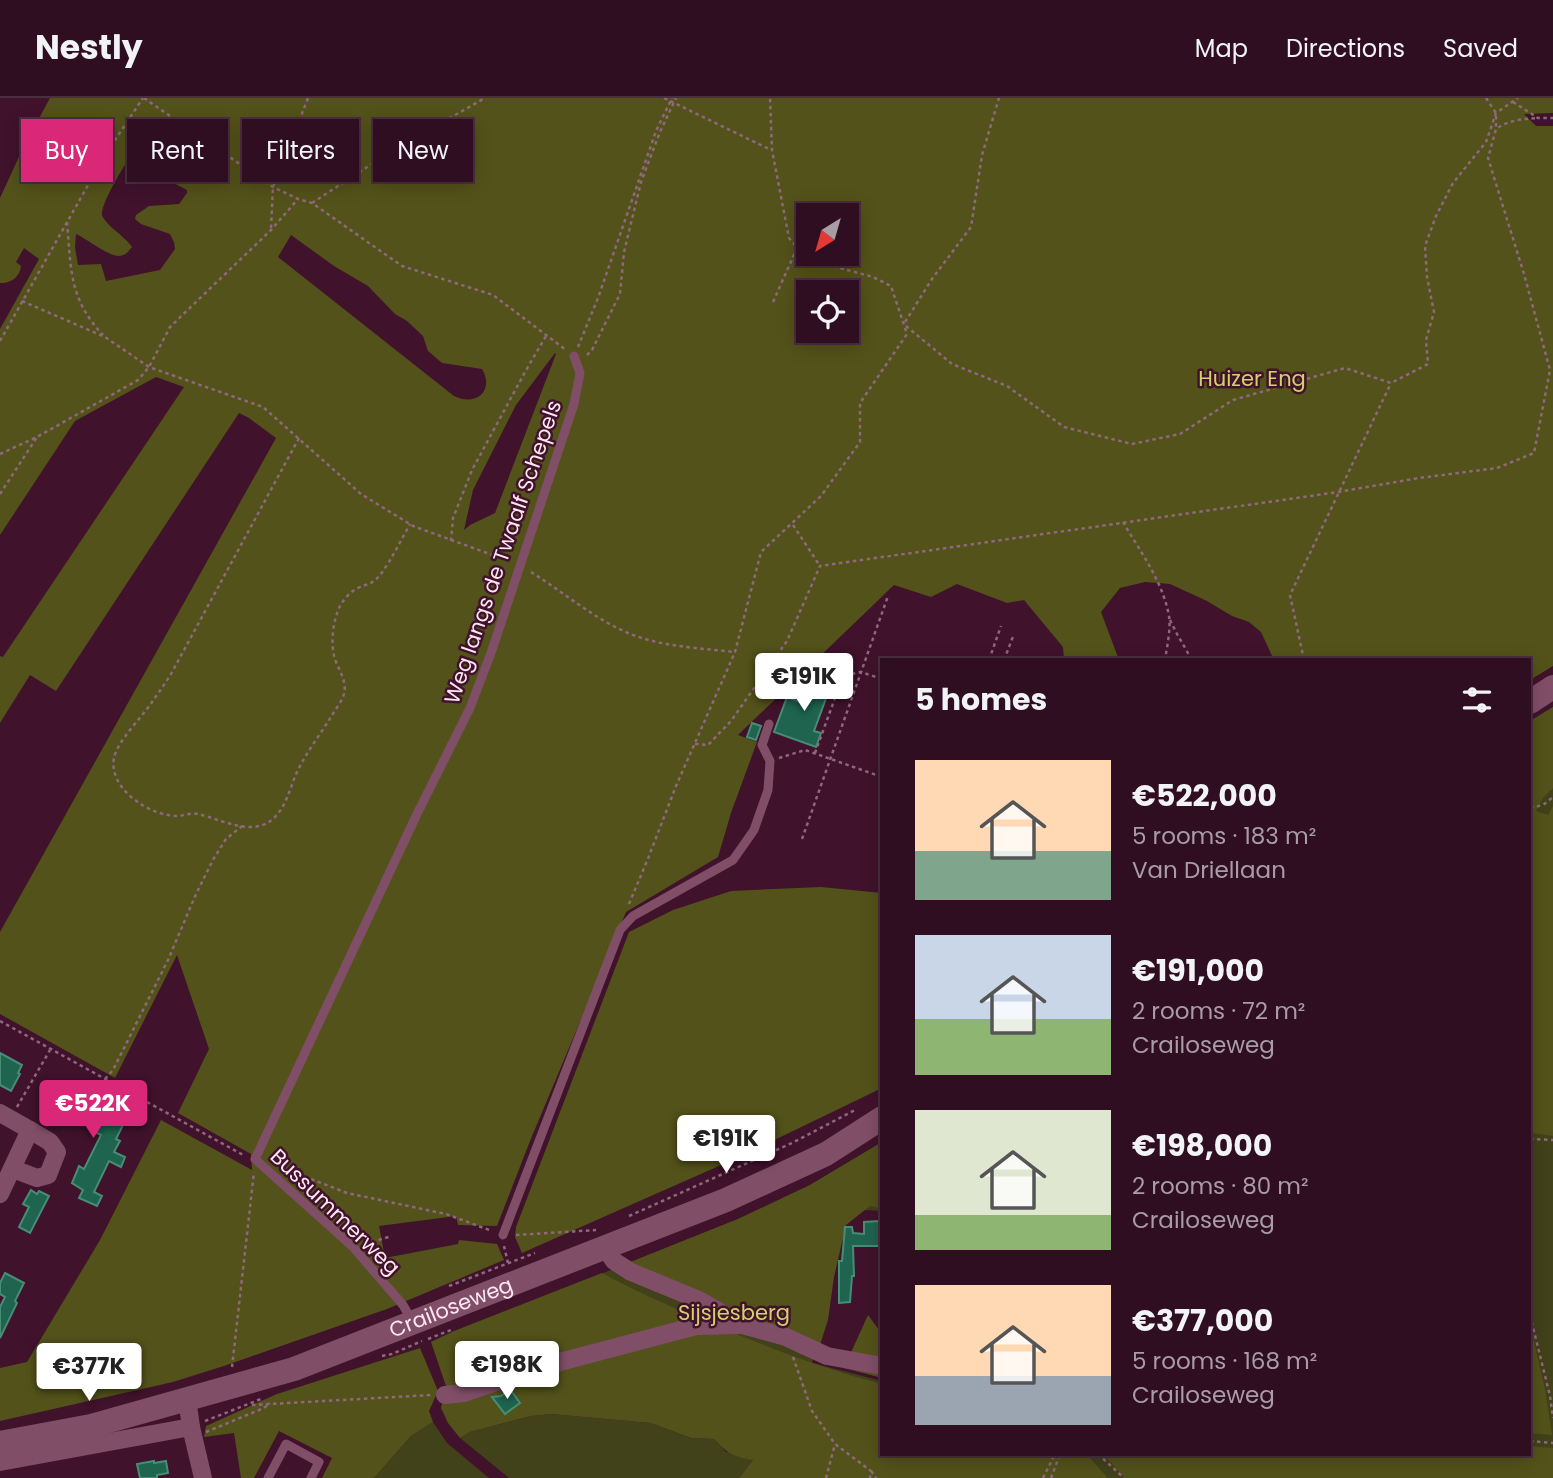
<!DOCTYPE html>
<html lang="en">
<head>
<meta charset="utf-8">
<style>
	:root { --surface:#300e21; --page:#38172a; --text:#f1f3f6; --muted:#a89ca5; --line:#4b2e3f; --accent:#db2777 }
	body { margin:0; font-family:Poppins,sans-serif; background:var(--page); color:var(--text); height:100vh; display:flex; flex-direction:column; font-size:26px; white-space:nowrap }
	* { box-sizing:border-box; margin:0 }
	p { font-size:23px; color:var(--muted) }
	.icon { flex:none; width:38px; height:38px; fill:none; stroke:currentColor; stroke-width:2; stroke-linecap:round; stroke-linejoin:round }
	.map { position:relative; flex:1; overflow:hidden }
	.side { position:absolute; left:880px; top:560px; width:651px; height:798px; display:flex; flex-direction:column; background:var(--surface); border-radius:0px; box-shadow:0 4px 18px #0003,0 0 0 2px var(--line) }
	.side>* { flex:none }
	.hud { position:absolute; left:21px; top:21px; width:665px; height:63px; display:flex; gap:14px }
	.needle { width:46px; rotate:217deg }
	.buttons { position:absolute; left:796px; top:105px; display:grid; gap:14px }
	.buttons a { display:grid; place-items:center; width:63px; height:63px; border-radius:0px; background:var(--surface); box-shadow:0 4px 18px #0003,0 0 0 2px var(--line); font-size:35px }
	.price { position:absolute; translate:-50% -60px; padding:0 16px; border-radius:7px; background:#fff; color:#222; font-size:23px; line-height:46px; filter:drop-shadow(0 2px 4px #0008) }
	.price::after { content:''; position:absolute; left:50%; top:42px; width:21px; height:16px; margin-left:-10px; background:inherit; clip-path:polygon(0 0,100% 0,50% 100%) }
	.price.active { background:var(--accent); color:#fff }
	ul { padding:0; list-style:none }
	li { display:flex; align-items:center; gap:21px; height:175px; padding:0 35px }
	li span { display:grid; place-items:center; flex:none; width:196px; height:140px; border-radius:0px; color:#555 }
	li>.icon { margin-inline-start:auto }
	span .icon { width:84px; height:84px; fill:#fffc; stroke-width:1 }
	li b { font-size:30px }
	h2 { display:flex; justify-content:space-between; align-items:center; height:84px; padding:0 35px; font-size:30px }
	.pill { padding:0 24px; border-radius:0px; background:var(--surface); box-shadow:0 4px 18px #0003,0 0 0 2px var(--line); font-size:24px; line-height:63px }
	.pill.active { background:var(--accent); color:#fff }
	header { display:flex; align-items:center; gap:42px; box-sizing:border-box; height:98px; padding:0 35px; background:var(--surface); border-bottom:2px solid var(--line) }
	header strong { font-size:33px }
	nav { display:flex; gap:38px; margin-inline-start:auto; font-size:24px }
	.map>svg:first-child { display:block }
	.green { fill:#41411a }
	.forest { fill:#53521a; fill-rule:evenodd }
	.building { fill:#1f644f; stroke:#498c75; stroke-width:2 }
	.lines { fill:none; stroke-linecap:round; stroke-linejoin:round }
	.path { stroke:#8e687c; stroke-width:2.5; stroke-dasharray:3.5 3.5; stroke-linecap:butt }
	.lane { stroke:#814e68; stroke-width:9 }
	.street { stroke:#814e68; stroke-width:18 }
	.secondary { stroke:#814e68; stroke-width:24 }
	.labels { text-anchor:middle; stroke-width:5; stroke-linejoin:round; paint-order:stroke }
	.park-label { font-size:21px; fill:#d2d26c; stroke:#40122c }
	.street-label { font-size:21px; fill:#ffe6f1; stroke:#40122c }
</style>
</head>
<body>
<header>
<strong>Nestly</strong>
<nav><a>Map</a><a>Directions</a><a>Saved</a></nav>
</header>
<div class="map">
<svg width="1553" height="1380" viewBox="0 0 1553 1380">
	<rect width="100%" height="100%" fill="#40122c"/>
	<g class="green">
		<polygon points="1553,609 1553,1380 775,1380 753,1362 739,1380 509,1380 460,1340 470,1334 504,1325 531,1318 551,1316 651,1325 691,1340 714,1341 726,1354 775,1357 431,1244 738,1121 810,1087 882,1044 882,1113 844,1111 812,1265 882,1283 882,1356 1530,1356 1530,623"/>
		<polygon points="433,1324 447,1345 489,1380 374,1380 411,1338"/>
	</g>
	<g class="forest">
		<path d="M50 0H1553V15L1524 16 1536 28H1553V568L1530 582V562H1274L1261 534 1249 524 1232 518 1207 503 1170 486 1145 484 1120 490 1101 514 1119 562H1064L1063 549 1024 502 1007 505 957 486 931 499 894 487 738 637 757 644 731 715 718 759 626 814 530 1043 497 1128 458 1127 456 1118 379 1128 385 1160 458 1146 459 1142 497 1146 504 1162 387 1211 227 1267 173 1284 0 1323V1270L27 1264 100 1142 161 1022 252 1072 251 1056 178 1015 209 951 177 857 115 980 0 916V834L276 340 249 320 239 315 56 593 30 577 0 625V558L3 559 184 289 156 279 75 323 0 437V231L39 161 24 150 16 164 21 168C20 179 10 186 0 185V100L23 50ZM148 47 153 48 156 52 152 70 154 75 187 92V95L179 106 149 108 136 117 135 121 141 126 170 136 174 144 175 151 160 172 106 183 101 166 78 167 75 149 76 136C87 141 107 157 118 158 125 158 128 154 132 149 126 139 105 127 102 117 100 107 126 63 134 54 138 50 143 48 148 47ZM808 117H847V156H808ZM291 137 334 168 368 188 395 216 407 223 423 238 428 253 442 265 482 271C495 293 475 309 454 298L278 159ZM808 194H847V233H808ZM555 255 556 256 495 415 470 427 464 432 473 392 516 307Z"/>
		<polygon points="1553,609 1553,690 1543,700 1536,713 1548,717 1553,708 1553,1038 1530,1035 1530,623"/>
		<polygon points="821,789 882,795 882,990 737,1060 522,1155 515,1139 516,1129 629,834 673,812 731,793"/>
		<polygon points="882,1044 882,1110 870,1108 846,1127 834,1179 828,1222 818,1253 618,1169 738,1121 810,1087"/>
		<path d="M602 1175C639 1195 676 1211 715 1227 769 1250 824 1271 882 1286V1356H1086L1108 1380H739L753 1362C733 1359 727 1355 714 1341L691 1340 651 1325 551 1316 531 1318 504 1325 470 1334 460 1340 448 1325 441 1310 446 1288 431 1244 454 1233Z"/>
		<polygon points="868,1217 882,1236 882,1280 844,1270"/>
		<polygon points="1530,1227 1545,1291 1552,1337 1530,1335"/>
		<polygon points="420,1250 438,1293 429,1313 433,1324 411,1338 374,1380 322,1380 332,1360 279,1333 254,1380 241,1380 234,1335 204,1339 206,1328 277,1296"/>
		<polygon points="1530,1348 1553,1350 1553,1380 1125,1380 1103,1356 1530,1356"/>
	</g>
	<g class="building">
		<polygon points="811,576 832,584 814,633 821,635 816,649 774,634 787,599 800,604"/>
		<polygon points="752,625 761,628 756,642 747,639"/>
		<polygon points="0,955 22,967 18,975 20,976 11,993 0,987"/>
		<polygon points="92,984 102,989 92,1007 125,1023 116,1041 120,1043 114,1054 125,1059 121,1069 109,1063 94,1094 102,1098 97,1108 79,1100 83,1092 72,1085 79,1068 84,1071 101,1037 93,1033 99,1023 80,1012 73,1025 54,1015 67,992 78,999 84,989 88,991"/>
		<polygon points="31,1092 37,1096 39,1093 49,1098 30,1135 19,1129 29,1109 23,1106"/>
		<polygon points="879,1123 879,1148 853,1148 854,1178 852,1178 850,1204 839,1205 839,1163 842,1163 845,1129 852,1129 853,1135 864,1136 864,1124"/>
		<polygon points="5,1175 24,1185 15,1203 17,1205 0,1240 0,1209 5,1199 0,1196 0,1185"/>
		<polygon points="510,1291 520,1305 505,1316 492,1299 501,1298"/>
		<polygon points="154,1363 154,1365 166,1363 168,1375 157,1377 157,1380 140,1380 137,1366"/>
	</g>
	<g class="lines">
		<g class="path">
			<polyline points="144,0 273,89 298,101 312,105 402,168 493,197 566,252"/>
			<polyline points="664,0 771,52"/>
			<polyline points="1486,0 1496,15 1496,31"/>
			<polyline points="1513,4 1538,20 1553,20"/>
			<polyline points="312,105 395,51 485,0"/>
			<path d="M67 124C71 171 69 201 103 237"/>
			<polyline points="271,130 273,89 308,0"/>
			<polyline points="22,203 105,239 149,269 263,309 361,396 413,428 509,463"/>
			<polyline points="773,204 797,150"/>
			<polyline points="905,224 932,181 971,129 982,57 999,0"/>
			<polyline points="906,228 952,266 1007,288 1064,329 1132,346 1180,336 1233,302 1345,270 1391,285 1428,266 1426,242 1434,214 1427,179 1425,148 1436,118 1453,85 1486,44 1496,15 1518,0"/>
			<polyline points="0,243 105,57 143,0"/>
			<polyline points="578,249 598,200 656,33 672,0"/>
			<polyline points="587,257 592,252 620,196 624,154 641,84 660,34 676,0"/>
			<path d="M299 340 171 576C164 587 157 597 150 607 140 621 117 644 114 660 108 691 150 718 177 718 185 718 191 714 198 716 221 721 253 740 274 720 289 705 290 686 300 668 309 651 321 635 331 619 335 612 342 603 344 596 347 582 339 573 335 561 330 546 333 522 340 508 343 502 351 493 358 490 368 485 372 487 380 477 391 463 401 442 410 426"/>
			<polyline points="0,356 37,339 138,282 149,269 170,229 271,132 298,101"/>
			<polyline points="0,396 37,339"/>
			<path d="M1123 424C1140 453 1163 484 1169 518 1171 532 1167 548 1165 562"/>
			<polyline points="793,427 820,468"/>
			<polyline points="451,443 453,420 472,372 525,274 546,238"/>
			<path d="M531 474C563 494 593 520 628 535 662 549 699 550 735 554"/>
			<polyline points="1170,522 1177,536 1192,562"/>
			<polyline points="989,562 1001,528"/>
			<polyline points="1004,562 1014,536"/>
			<polyline points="1304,562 1290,497 1391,285"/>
			<path d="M695 646 708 647 731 623 787 543 820 468 1338 394 1419 380 1497 370 1534 355 1550 272 1524 176 1488 60 1496 31C1509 22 1522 21 1538 20"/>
			<polyline points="815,655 843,578 861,574 882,581"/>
			<polyline points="779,660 805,652 882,679"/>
			<polyline points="1530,710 1543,707 1553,699"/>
			<polyline points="802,741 888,498"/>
			<polyline points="629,806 649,758 676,688 735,554 761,454 821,398 860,344 860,305 907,236 891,188 873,179 807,161 789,140 772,52 770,0"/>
			<polyline points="0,923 245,1058"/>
			<polyline points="105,981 113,972 168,862 196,796 214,760 226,741 242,728"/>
			<polyline points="17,1009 50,952"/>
			<polyline points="1530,1041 1553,1042"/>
			<polyline points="285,1071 347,1095 446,1116 492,1133"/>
			<polyline points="629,1118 792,1045 857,1011"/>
			<polyline points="516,1137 596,1132"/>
			<polyline points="365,1146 392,1138"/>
			<polyline points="504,1148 508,1165"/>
			<polyline points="449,1188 535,1155"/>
			<polyline points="1530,1217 1550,1298 1553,1320"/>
			<polyline points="428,1241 451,1232"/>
			<polyline points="382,1258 392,1256 422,1243"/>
			<polyline points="793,1259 812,1313 835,1346 871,1373 870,1380"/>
			<polyline points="232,1269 254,1074"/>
			<polyline points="252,1307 431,1297"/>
			<polyline points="205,1323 261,1301"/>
			<polyline points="206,1334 264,1310 270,1305"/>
			<polyline points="1530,1343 1553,1345"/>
			<polyline points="1098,1356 1124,1380"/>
			<polyline points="871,1373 876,1380"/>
			<polyline points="826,1380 835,1346"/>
			<polyline points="1043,1380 1055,1356"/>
			<polyline points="1051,1380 1060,1356"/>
		</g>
		<g class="lane">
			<polyline points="503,1137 620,832 633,818 733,762 754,732 768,692 770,663 762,647 769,626"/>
			<polyline points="412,1223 403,1207 353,1149 255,1061 417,716 470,610 491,555 574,306 580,275 574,258"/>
			<polyline points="268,1380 286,1346 319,1364 311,1380"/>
		</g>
		<g class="street">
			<polyline points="0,1015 30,1032"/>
			<polyline points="0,1096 30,1032 50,1044 57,1054 48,1077 37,1080 13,1071"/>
			<polyline points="605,1150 614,1163 631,1174 699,1202 742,1227 786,1239 827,1258 882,1268"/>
			<polyline points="445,1297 464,1295 537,1270 696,1228 742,1227"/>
			<polyline points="187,1301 191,1329 203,1380"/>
			<polyline points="0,1364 191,1329"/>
		</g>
		<g class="secondary">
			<polyline points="1530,604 1553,589"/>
			<path id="s1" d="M0 1345 91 1328 294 1271 726 1102 826 1056 882 1020"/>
		</g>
	</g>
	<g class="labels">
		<g class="park-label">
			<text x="1252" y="288">Huizer Eng</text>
			<text x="734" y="1222">Sijsjesberg</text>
		</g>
		<g class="street-label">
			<text transform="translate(503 454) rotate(-71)" y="7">Weg langs de Twaalf Schepels</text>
			<text transform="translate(335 1114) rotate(44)" y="7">Bussummerweg</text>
			<text dy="7" stroke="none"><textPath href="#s1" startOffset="472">Crailoseweg</textPath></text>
		</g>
	</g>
</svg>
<div class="buttons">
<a><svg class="needle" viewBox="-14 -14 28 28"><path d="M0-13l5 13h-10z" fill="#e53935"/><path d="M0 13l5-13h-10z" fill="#a89ca5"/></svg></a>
<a><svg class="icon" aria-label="locate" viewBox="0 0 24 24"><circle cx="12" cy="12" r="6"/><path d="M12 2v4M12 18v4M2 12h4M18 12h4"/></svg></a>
</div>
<b class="price" style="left:804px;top:615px">€191K</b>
<b class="price active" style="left:93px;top:1042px">€522K</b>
<b class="price" style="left:726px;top:1077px">€191K</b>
<b class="price" style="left:507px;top:1303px">€198K</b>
<b class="price" style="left:89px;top:1305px">€377K</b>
<div class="hud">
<a class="pill active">Buy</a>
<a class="pill">Rent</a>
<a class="pill">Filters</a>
<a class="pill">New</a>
</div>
<section class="side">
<h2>5 homes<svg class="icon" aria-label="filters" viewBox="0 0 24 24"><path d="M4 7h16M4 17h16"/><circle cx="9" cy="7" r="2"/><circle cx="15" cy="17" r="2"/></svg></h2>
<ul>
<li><span style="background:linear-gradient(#ffd9b3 65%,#7fa58c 0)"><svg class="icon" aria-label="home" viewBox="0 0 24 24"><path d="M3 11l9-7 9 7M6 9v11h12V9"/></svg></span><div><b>€522,000</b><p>5 rooms · 183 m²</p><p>Van Driellaan</p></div></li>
<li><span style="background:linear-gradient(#c9d6e8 60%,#8fb573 0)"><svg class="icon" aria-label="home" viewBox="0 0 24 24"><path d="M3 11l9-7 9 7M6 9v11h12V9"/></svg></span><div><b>€191,000</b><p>2 rooms · 72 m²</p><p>Crailoseweg</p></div></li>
<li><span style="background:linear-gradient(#dfe7d0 75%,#8fb573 0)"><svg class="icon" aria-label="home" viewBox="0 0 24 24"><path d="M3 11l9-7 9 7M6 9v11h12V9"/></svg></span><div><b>€198,000</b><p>2 rooms · 80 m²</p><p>Crailoseweg</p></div></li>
<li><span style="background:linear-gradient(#ffd9b3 65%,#9aa5b1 0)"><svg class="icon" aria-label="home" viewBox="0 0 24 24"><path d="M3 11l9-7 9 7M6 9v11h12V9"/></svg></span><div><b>€377,000</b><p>5 rooms · 168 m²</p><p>Crailoseweg</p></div></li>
</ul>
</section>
</div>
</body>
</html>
